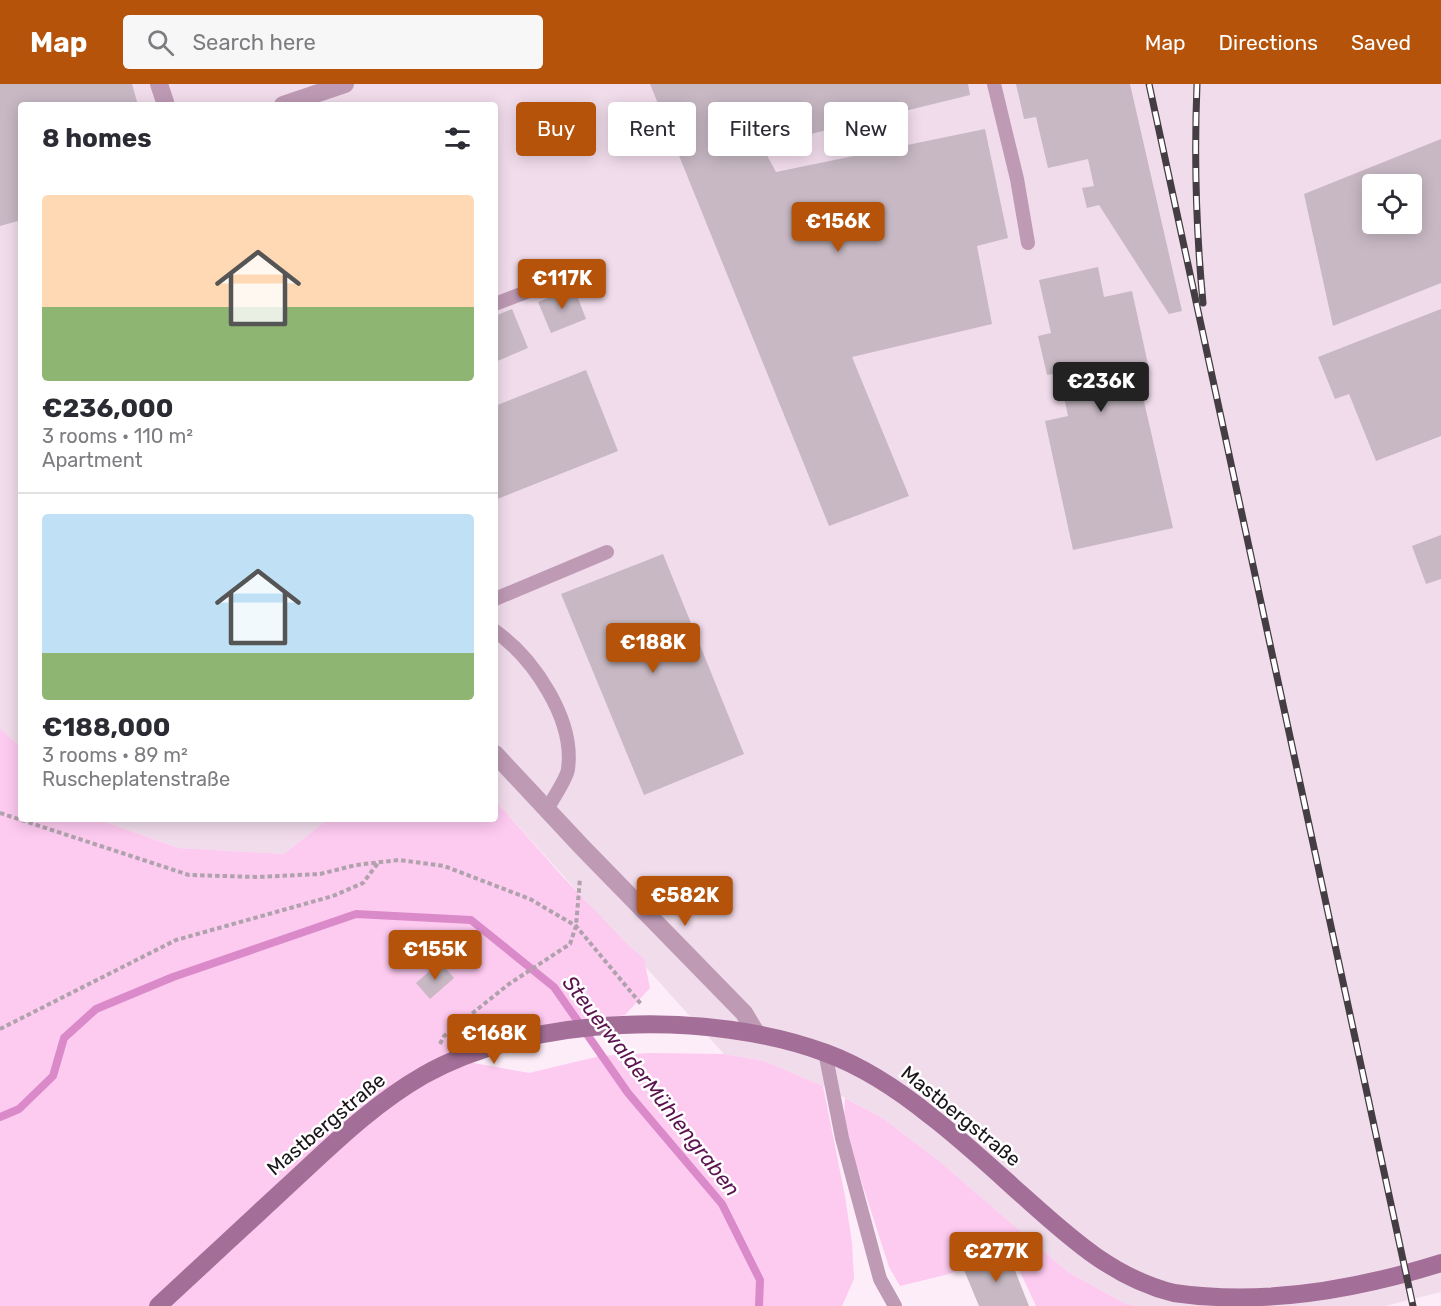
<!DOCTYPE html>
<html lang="en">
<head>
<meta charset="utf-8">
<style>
	:root { --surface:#fff; --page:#f7f7f7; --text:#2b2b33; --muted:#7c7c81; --line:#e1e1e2; --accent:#b45309 }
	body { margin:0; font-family:Rubik,sans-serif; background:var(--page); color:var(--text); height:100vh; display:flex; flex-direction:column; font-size:22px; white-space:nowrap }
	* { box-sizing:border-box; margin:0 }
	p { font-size:20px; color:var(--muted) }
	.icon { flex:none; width:33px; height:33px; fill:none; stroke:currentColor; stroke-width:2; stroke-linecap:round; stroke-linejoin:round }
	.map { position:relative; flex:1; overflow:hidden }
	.drawer { position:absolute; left:18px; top:18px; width:480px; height:720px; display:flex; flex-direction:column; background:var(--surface); border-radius:6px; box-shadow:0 3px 15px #0003 }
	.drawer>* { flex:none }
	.top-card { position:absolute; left:516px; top:18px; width:570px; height:54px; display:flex; gap:12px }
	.tools { position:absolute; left:1362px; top:90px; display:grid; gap:12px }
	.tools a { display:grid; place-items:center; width:60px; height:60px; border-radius:6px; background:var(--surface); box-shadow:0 3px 15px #0003; font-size:30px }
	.price { position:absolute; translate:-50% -51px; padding:0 14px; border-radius:6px; background:var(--accent); color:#fff; font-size:20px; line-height:39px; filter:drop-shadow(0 2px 3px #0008) }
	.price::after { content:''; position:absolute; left:50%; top:36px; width:18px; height:14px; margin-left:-9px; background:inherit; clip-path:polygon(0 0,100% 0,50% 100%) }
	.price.selected { background:#222; color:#fff }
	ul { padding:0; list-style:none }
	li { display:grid; align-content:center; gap:12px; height:318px; padding:0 24px }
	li+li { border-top:2px solid var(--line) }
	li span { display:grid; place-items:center; height:186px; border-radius:6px; color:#555 }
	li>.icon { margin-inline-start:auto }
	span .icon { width:108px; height:108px; fill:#fffc; stroke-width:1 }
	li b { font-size:26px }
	h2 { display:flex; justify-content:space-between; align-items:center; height:72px; padding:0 24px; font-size:26px }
	.pill { padding:0 21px; border-radius:6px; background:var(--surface); box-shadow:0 3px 15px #0003; font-size:21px; line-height:54px }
	.pill.selected { background:var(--accent); color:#fff }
	header { display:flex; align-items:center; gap:36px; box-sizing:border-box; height:84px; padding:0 30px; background:var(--accent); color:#fff }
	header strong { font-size:28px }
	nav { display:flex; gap:33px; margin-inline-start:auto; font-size:21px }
	.search { width:420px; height:54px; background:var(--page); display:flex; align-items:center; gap:15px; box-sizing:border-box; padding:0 21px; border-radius:6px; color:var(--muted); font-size:22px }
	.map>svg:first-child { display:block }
	.built { fill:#f1dceb; fill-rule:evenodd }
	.green { fill:#fdcaf0 }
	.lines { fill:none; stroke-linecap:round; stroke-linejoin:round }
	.stream { stroke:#db8ac9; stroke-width:8 }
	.building { fill:#c7b8c3; fill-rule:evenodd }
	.path { stroke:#afa2ac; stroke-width:4; stroke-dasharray:4.5 3; stroke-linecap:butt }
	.service { stroke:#be9ab5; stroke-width:14 }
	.minor { stroke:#be9ab5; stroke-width:18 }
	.secondary { stroke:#a36e97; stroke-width:18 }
	.rail-casing { stroke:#443d43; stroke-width:7 }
	.rail { stroke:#fff; stroke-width:4.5; stroke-dasharray:14; stroke-linecap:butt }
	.labels { text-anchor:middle; stroke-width:5; stroke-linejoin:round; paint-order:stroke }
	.street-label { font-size:20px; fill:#1a1519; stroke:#fff }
	.water-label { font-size:21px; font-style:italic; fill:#5c1450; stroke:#fff }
</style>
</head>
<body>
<header>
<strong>Map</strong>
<div class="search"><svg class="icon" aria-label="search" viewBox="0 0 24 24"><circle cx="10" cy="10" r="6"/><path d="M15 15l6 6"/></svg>Search here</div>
<nav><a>Map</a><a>Directions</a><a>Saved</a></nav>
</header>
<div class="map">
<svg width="1441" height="1222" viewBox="0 0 1441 1222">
	<rect width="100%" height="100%" fill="#fdedf9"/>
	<g class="built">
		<path d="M0 0H1441V1208L1385 1222H1136L1124 1219 1068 1188 939 1077 884 1035 823 1002 764 977 724 970 495 716V21H21V664L0 644ZM1372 100H1412V140H1372Z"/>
		<polygon points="97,735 328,735 284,770 178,764"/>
	</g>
	<g class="green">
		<polygon points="0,644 21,664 21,735 97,735 178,764 284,770 328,735 495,735 495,716 562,792 627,860 644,875 650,904 625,931 571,940 446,974 529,989 600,972 651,969 724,970 764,977 823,1002 845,1112 852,1159 854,1195 842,1222 0,1222"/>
		<polygon points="845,1014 884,1035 939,1077 1068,1188 1124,1219 1136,1222 1036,1222 1009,1164 949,1190 900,1202 889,1183 854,1074 844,1037"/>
	</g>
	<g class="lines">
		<polyline class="stream" points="0,1033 19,1025 53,992 64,954 96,925 173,893 356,830 471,836 554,903 628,1009 722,1120 760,1196 759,1222"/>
	</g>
	<g class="building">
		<polygon points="0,0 132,0 138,21 21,21 21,136 0,142"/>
		<polygon points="650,0 968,0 970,11 762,62 776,88 985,45 1008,154 977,162 992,240 852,273 909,412 829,442"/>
		<polygon points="1016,0 1130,0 1182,227 1169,230 1099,121 1087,124 1082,104 1094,102 1088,75 1048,84 1036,33 1024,35"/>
		<path d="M1441 55V199L1333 242 1304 110ZM1372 100H1412V140H1372Z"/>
		<polygon points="1098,183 1104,213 1132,207 1149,285 1137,287 1173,444 1073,466 1045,337 1068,332 1059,289 1047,291 1038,252 1051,249 1039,196"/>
		<polygon points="574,204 586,235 551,249 538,218"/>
		<polygon points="512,225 528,264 495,278 495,232"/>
		<polygon points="1441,225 1441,352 1376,377 1349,310 1335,315 1318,273"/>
		<polygon points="586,286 618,367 495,416 495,322"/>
		<polygon points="1441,451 1441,495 1426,500 1412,462"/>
		<polygon points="663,470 744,670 644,711 561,510"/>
		<polygon points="440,878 454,894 430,915 416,899"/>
		<polygon points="1008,1169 1029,1222 979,1222 964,1186"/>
	</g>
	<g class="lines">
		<g class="path">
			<polyline points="0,729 189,791 257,793 320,790 356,781 399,776 444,782 530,815 576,842 641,920"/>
			<polyline points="0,945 176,856 333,812 363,799 378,779"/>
			<polyline points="440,960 444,952 509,900 570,860 576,842 580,794"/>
		</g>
		<g class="service">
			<polyline points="994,0 1017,95 1028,159"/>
			<polyline points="495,220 529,207"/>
			<polyline points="495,515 607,468"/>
			<path d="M495 547C533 574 575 635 568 685 567 695 552 715 547 726"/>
			<polyline points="825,968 842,1054 880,1195 895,1222"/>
		</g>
		<g class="minor">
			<polyline points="159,0 166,21"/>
			<polyline points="283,21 345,0"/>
			<polyline points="495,670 582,763 744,929 756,949"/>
		</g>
		<path class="secondary" d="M158 1222C203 1180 248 1139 293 1097 335 1058 375 1019 424 991 532 930 711 926 826 969 864 983 900 1007 932 1033 963 1057 992 1084 1021 1110 1067 1151 1112 1194 1174 1209 1264 1222 1355 1206 1441 1179"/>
		<g class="rail-casing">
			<g id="rail">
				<polyline points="1149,0 1413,1222"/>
				<path d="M1197 0C1194 73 1196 145 1203 219"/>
			</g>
		</g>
		<use href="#rail" class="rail"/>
	</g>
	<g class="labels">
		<g class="street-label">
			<text transform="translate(961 1032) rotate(39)" y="7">Mastbergstraße</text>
			<text transform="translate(326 1040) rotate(-40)" y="7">Mastbergstraße</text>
		</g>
		<g class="water-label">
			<text transform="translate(651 1002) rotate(52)" y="7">SteuerwalderMühlengraben</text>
		</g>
	</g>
</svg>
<div class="tools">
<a><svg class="icon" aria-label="locate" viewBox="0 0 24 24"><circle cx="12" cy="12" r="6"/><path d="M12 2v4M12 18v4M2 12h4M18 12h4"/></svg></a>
</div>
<b class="price" style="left:838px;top:169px">€156K</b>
<b class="price" style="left:562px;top:226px">€117K</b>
<b class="price selected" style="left:1101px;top:329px">€236K</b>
<b class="price" style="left:653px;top:590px">€188K</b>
<b class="price" style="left:685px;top:843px">€582K</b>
<b class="price" style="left:435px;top:897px">€155K</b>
<b class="price" style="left:494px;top:981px">€168K</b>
<b class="price" style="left:996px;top:1199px">€277K</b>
<div class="top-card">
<a class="pill selected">Buy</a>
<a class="pill">Rent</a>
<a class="pill">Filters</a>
<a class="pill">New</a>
</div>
<section class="drawer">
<h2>8 homes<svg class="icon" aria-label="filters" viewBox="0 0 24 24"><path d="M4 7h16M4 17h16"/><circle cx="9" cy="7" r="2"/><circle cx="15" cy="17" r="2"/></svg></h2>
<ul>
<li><span style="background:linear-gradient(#ffd9b3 60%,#8fb573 0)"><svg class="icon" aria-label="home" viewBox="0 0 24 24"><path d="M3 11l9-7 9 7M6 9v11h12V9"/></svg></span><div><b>€236,000</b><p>3 rooms · 110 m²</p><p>Apartment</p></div></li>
<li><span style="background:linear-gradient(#bfe0f5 75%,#8fb573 0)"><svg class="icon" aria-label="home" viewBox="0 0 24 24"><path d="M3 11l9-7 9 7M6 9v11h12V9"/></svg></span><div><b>€188,000</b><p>3 rooms · 89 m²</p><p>Ruscheplatenstraße</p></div></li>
</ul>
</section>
</div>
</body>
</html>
